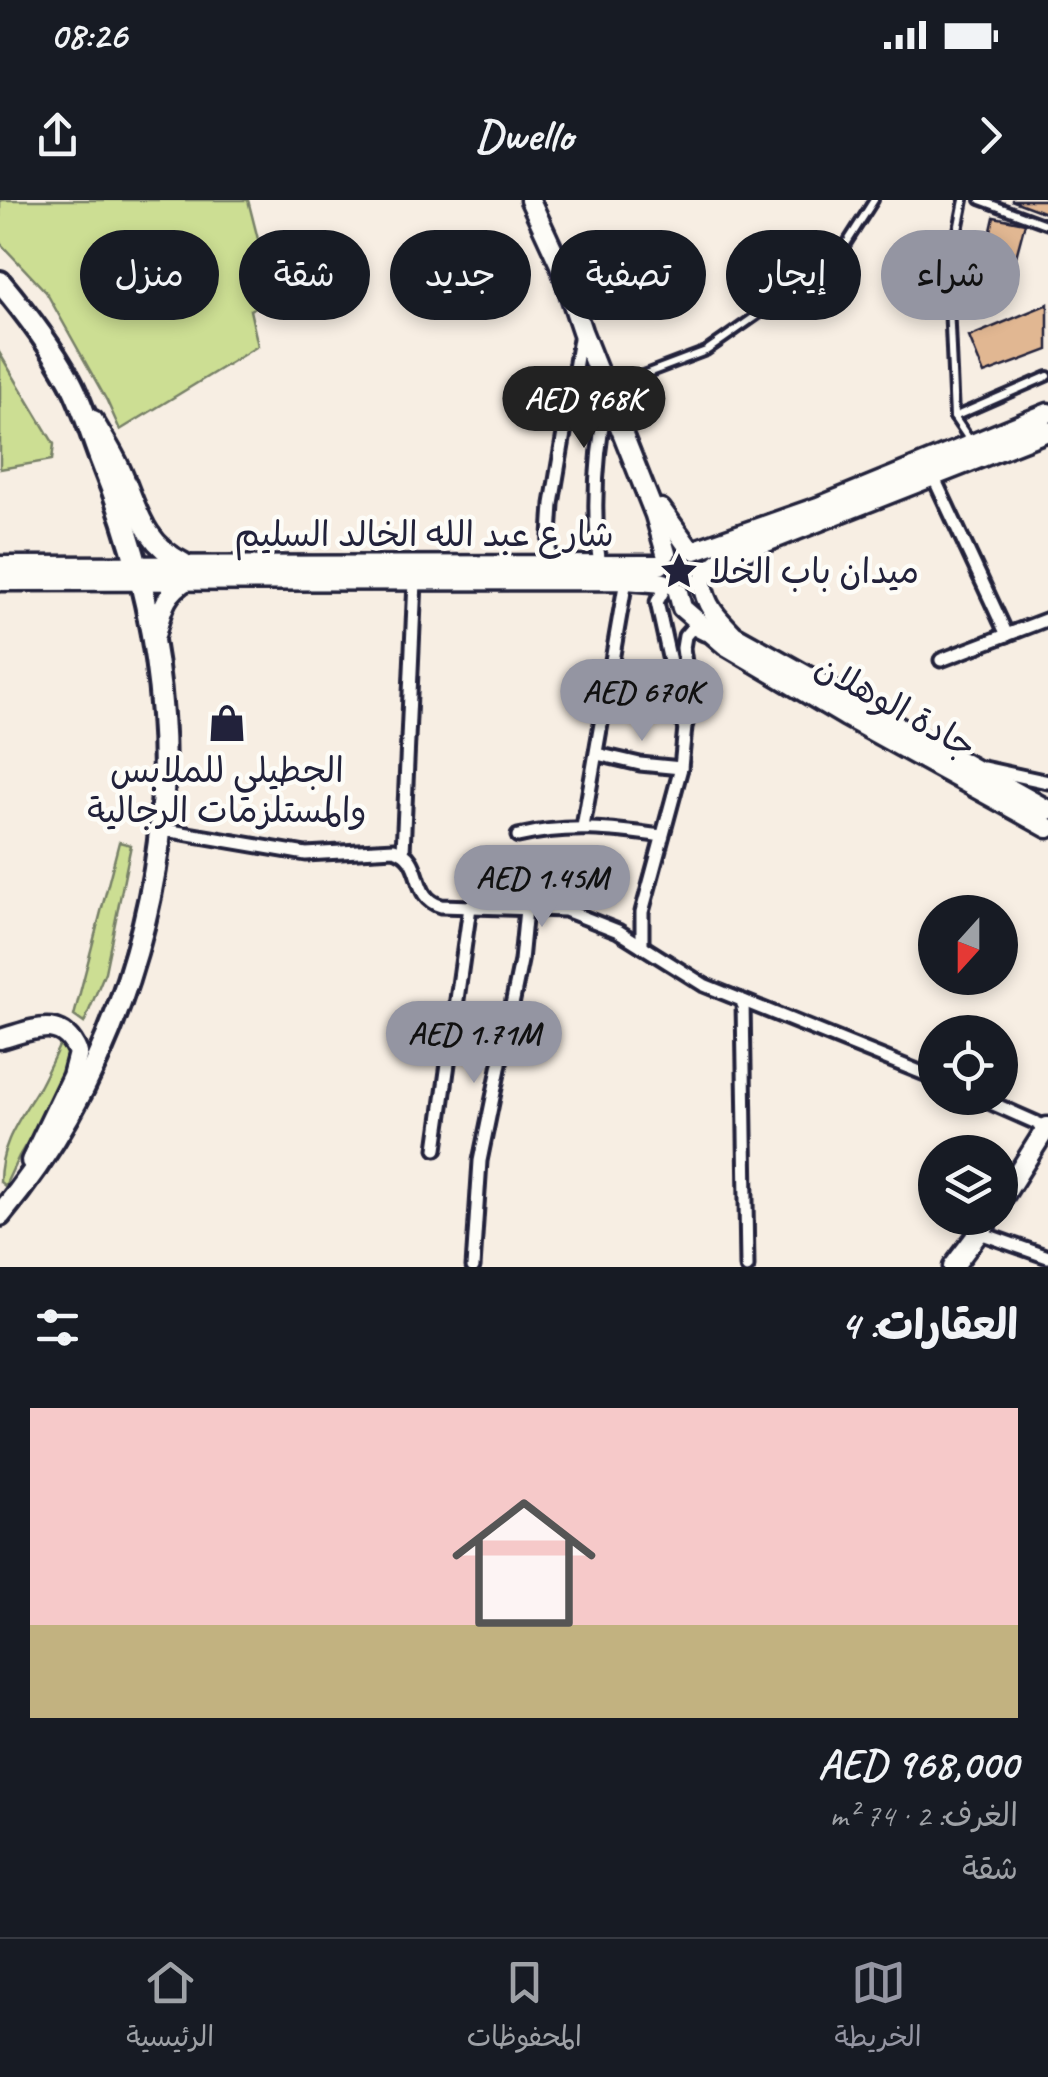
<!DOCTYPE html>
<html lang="ar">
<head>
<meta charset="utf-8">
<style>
	:root { --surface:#171b24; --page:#20242c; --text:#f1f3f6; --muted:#9ea1a6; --line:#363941; --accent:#9495a2 }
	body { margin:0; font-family:Caveat,"Playpen Sans Arabic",sans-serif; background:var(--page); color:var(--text); direction:rtl; height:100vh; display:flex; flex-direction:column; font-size:38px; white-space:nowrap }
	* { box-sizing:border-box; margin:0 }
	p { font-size:32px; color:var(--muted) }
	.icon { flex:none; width:55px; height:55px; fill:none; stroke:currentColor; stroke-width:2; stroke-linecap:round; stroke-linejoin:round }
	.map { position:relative; height:1067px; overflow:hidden; direction:ltr }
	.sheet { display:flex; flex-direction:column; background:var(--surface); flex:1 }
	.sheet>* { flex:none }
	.guide { position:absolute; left:30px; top:30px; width:990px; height:90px; direction:rtl; display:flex; gap:20px }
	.needle { width:65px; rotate:201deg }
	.buttons { position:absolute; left:918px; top:695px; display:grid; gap:20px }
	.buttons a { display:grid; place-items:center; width:100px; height:100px; border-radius:50%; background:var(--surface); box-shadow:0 5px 15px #0003; font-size:50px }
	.price { position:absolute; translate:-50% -85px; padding:0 22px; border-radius:35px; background:var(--accent); color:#111; font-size:32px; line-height:65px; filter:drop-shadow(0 2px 5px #0008) }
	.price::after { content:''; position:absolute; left:50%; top:60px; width:30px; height:22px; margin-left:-15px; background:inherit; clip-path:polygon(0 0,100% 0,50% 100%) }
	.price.current { background:#222; color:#fff }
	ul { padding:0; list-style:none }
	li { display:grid; align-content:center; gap:20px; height:530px; padding:0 30px }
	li+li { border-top:2px solid var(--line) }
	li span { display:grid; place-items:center; height:310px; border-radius:0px; color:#555 }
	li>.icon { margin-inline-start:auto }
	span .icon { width:180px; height:180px; fill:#fffc; stroke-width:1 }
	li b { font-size:42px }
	h2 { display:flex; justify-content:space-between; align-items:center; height:120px; padding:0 30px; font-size:42px }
	.chip { padding:0 35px; border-radius:45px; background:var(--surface); box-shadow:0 5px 15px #0003; font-size:35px; line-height:90px }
	.chip.current { background:var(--accent); color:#111 }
	.status { display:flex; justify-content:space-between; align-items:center; height:70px; padding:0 50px; background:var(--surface); direction:ltr }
	.status svg { height:28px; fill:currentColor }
	header { display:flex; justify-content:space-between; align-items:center; height:130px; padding:0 30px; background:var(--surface); font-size:45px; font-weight:700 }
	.dock { display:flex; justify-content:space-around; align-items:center; height:140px; border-top:2px solid var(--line); background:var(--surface); font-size:28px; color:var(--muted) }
	.dock a { display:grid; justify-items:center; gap:5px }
	.dock .current { color:var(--accent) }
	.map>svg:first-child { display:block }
	.green { fill:#ccde93; stroke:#778067; stroke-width:2.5 }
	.building { fill:#e1b792; stroke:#22223b; stroke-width:2.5 }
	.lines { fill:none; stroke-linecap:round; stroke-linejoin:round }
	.lane-casing { stroke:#22223b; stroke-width:14 }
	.street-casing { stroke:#22223b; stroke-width:19 }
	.secondary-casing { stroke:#22223b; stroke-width:25 }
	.highway-casing { stroke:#22223b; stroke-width:28 }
	.lane { stroke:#fdfcf7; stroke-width:6 }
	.street { stroke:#fdfcf7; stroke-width:11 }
	.secondary { stroke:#fdfcf7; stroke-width:18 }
	.highway { stroke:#fdfcf7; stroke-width:20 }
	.labels { text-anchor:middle; stroke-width:9; stroke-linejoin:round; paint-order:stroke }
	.street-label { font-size:35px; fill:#22223b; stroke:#fdfcf7 }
	.poi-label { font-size:35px; fill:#22223b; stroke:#fdfcf7; text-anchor:start }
</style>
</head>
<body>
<div class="status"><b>08:26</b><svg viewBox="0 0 49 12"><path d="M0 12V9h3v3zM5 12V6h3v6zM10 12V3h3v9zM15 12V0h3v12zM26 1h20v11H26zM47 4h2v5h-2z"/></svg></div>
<header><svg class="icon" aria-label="forward" viewBox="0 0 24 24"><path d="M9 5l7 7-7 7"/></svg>Dwello<svg class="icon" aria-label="share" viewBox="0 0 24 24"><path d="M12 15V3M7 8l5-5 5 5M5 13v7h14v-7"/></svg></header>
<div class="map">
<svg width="1048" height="1067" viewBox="0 0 1048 1067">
	<rect width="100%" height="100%" fill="#f7eee3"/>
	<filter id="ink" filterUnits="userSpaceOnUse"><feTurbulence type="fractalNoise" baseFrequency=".01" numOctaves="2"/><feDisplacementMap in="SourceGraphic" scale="20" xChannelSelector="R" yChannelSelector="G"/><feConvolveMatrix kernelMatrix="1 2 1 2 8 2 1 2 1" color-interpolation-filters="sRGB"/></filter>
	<g filter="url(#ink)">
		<g class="green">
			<polygon points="0,0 248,0 273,98 250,110 258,146 120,230 107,201 46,92 0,43"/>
			<polygon points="0,154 54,244 52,260 0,269"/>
			<polygon points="119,642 131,645 105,772 84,823 74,816"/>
			<path d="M60 844 70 848 60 888 19 956 5 986 0 982C0 943 20 919 39 887 46 874 53 859 60 844Z"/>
		</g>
		<g class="building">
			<polygon points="1011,0 1048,0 1048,14"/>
			<polygon points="994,17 1025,23 1006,94 978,89"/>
			<polygon points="1048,104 1048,150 984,174 969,137"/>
		</g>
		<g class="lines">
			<g class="lane-casing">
				<g id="lane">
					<polyline points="964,0 948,81 954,217 971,242"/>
					<polyline points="980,0 1048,25"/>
					<polyline points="624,182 706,151 783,97 846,44 874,0"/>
					<polyline points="954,217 1048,176"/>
				</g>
			</g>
			<g class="street-casing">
				<g id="street">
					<polyline points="934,278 1007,435"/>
					<polyline points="548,366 552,304 581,133"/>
					<path d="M600 366C592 310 596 253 607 197"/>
					<polyline points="666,386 657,402 684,526"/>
					<polyline points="941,460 1048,419"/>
					<polyline points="597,554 640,564 681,568"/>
					<polyline points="983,568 1048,582"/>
					<polyline points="583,627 626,380"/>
					<path d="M159 629 306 654 394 649C426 658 409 697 441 706L565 710 618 731 704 785 935 878"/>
					<path d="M518 636C567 624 613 629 662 636"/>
					<polyline points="403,652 415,381"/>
					<polyline points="642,746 642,712 681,568 685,527 691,508 683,448 685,436 692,428 704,434"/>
					<polyline points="743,801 747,1067"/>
					<polyline points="980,898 1048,928"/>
					<polyline points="436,949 470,707"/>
					<polyline points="980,1033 1048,1057"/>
					<polyline points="473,1067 480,961 521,761 526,709"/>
				</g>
			</g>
			<g class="secondary-casing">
				<g id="secondary">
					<polyline points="530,0 560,65 582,131 655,315 666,353"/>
					<path d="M93 220C102 236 113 252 120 268 138 308 142 342 184 363"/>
					<polyline points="661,309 689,348"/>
					<polyline points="695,350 818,307 1048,213"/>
					<polyline points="0,366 660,365"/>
					<polyline points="705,374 723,359 1048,231"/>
					<polyline points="0,381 626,380 664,383"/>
					<path d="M702 382C705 406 717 418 734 435L1048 610"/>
					<polyline points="678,392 682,408 725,445 845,516 1048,628"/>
					<path d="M154 439C162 413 162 395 187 380"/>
					<path d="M0 839C31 831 62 813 78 853L72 876 31 961"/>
					<polyline points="1000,1002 1047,927"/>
					<polyline points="953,1067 990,1018"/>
				</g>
			</g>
			<g class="highway-casing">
				<path id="highway" d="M0 82C26 113 51 146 70 181 84 207 92 238 103 265 135 345 156 429 162 515 175 689 112 881 0 1015"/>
			</g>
			<use href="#lane" class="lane"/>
			<use href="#street" class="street"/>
			<use href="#secondary" class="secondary"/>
			<use href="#highway" class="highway"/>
		</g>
	</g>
	<defs>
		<g id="sight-bare" transform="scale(3)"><path d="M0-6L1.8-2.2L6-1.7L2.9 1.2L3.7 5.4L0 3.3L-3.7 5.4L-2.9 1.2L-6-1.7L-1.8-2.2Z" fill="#22223b" stroke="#fdfcf7" stroke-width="2.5" paint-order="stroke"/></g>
		<g id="shop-bare" transform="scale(3)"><path d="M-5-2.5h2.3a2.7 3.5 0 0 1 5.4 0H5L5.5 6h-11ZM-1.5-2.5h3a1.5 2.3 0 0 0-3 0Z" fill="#22223b" stroke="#fdfcf7" stroke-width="2.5" paint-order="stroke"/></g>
	</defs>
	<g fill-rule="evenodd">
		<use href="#sight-bare" x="679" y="371"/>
		<use href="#shop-bare" x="227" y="523"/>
	</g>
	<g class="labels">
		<g class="street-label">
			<text x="424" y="346">شارع عبد الله الخالد السليم</text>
			<text transform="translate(896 506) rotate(29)" y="12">جادة الوهلان</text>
		</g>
		<g class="poi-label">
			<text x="709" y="383">ميدان باب الخلا</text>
			<text x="227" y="582" text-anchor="middle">الجطيلي للملابس<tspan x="227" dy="40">والمستلزمات الرجالية</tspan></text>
		</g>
	</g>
</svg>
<div class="buttons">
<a><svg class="needle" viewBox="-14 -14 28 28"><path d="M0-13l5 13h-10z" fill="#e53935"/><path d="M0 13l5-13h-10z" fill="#9ea1a6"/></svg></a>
<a><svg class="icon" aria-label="locate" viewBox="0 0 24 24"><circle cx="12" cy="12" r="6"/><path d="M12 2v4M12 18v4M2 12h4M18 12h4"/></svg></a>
<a><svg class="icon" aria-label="layers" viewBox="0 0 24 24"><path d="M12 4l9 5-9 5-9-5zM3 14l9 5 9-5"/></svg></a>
</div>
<b class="price current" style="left:584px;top:251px">AED 968K</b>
<b class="price" style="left:642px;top:544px">AED 670K</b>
<b class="price" style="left:542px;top:730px">AED 1.45M</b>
<b class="price" style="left:474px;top:886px">AED 1.71M</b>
<div class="guide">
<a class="chip current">شراء</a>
<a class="chip">إيجار</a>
<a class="chip">تصفية</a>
<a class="chip">جديد</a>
<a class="chip">شقة</a>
<a class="chip">منزل</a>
</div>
</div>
<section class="sheet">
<h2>العقارات: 4<svg class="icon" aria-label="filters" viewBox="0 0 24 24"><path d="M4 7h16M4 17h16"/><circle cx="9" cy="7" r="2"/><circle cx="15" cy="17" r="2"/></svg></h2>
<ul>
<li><span style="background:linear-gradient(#f6c9c9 70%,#c2b280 0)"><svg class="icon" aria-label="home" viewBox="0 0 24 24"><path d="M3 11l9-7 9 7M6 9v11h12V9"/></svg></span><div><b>AED 968,000</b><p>الغرف: 2 · 74 m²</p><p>شقة</p></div></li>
</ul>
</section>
<nav class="dock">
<a class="current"><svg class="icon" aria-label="map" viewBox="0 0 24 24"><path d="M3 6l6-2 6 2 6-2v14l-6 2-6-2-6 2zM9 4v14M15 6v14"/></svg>الخريطة</a>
<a><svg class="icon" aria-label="saved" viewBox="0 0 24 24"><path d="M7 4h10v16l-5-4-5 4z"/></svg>المحفوظات</a>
<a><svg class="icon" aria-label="home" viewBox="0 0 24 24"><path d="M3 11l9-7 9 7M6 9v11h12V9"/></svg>الرئيسية</a>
</nav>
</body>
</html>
